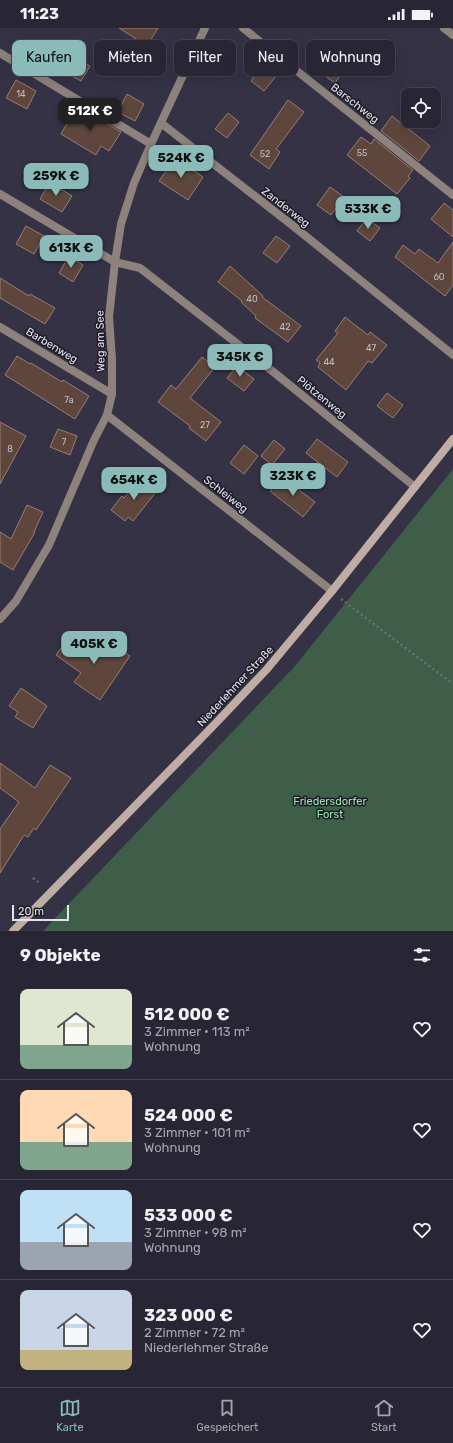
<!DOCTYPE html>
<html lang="de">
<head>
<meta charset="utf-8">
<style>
	:root { --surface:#282634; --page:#302e3c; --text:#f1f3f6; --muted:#a5a5ac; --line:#44434f; --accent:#8bbbb9 }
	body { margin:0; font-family:Rubik,sans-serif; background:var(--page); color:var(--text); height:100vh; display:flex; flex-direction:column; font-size:15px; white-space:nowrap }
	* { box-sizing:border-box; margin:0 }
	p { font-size:13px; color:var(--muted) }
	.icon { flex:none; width:22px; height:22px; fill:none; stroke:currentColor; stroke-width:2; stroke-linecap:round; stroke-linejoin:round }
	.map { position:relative; height:903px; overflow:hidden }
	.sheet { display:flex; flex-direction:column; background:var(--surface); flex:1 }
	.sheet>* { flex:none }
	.banner { position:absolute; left:12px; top:12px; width:429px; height:36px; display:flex; gap:8px }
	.fabs { position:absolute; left:401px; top:60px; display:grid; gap:8px }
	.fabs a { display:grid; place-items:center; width:40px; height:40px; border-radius:8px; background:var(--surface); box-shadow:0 4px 16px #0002,0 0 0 1px var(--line); font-size:20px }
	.scale { position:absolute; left:12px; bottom:10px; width:57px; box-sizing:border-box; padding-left:4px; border:2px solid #e3e2ef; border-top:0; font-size:11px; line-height:14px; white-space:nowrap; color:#e3e2ef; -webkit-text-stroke:3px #1c1b25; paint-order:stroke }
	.price { position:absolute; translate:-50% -34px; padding:0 9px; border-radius:8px; background:var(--accent); color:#111; font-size:13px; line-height:26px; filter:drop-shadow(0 1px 2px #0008) }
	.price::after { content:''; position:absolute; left:50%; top:24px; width:12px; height:9px; margin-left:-6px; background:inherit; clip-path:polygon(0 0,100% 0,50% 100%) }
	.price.current { background:#222; color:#fff }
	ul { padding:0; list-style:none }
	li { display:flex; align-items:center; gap:12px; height:100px; padding:0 20px }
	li+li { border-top:1px solid var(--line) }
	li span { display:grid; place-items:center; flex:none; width:112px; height:80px; border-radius:8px; color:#555 }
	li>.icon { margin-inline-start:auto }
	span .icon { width:48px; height:48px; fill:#fffc; stroke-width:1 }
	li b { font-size:17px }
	h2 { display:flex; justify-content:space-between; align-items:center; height:48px; padding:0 20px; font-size:17px }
	.tag { padding:0 14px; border-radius:8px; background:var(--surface); box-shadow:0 4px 16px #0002,0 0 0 1px var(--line); font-size:14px; line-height:36px }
	.tag.current { background:var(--accent); color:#111 }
	.status { display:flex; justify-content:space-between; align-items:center; height:28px; padding:0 20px; background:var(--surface); direction:ltr }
	.status svg { height:11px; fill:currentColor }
	.tabs { display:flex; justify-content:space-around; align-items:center; height:56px; border-top:1px solid var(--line); background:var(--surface); font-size:11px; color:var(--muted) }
	.tabs a { display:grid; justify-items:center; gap:2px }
	.tabs .current { color:var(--accent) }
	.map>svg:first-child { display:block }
	.green { fill:#3f5e4a }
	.building { fill:#5e463d; stroke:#987e73 }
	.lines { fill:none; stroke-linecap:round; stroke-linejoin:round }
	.path { stroke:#6e6b7d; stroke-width:2.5; stroke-dasharray:2 3; stroke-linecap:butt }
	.service { stroke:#8d827c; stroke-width:8 }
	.secondary { stroke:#bfada3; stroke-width:8 }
	.labels { text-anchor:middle; stroke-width:3; stroke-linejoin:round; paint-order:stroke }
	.number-label { font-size:9px; fill:#c2bbc2 }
	.street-label { font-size:11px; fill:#e3e2ef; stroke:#1c1b25 }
	.park-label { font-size:11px; fill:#9be2b4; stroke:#1c1b25 }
</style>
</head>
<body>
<div class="status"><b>11:23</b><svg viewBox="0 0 49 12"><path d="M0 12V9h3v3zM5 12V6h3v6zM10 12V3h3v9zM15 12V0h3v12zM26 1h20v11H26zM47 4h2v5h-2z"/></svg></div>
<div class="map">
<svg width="453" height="903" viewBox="0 0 453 903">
	<rect width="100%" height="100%" fill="#353246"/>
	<polygon class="green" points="453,441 453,903 43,903 295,638"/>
	<g class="building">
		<polygon points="119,0 158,0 147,18"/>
		<polygon points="75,30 90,38 81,53 66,45"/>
		<polygon points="330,32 344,42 335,55 321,45"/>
		<polygon points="262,38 276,48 264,63 251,53"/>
		<polygon points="16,52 36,63 27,81 6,70"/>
		<polygon points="127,66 144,76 135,93 118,84"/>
		<polygon points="288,72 304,84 276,121 280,124 269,141 250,127"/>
		<polygon points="77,78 121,104 109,123 101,118 96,127 61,106"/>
		<polygon points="228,85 239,94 227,110 215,101"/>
		<polygon points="392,88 430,118 419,133 381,103"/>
		<polygon points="361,109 371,116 374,111 413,142 408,148 410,150 397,166 347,127"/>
		<polygon points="175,130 203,149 188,172 159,153"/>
		<polygon points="50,154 72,168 62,184 40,171"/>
		<polygon points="330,159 344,169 331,187 317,177"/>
		<polygon points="444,175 453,182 453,209 431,191"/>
		<polygon points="367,190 380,200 370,213 357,203"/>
		<polygon points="26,198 44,208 34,226 16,216"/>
		<polygon points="276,208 290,218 277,235 263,225"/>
		<polygon points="453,214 453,257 445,268 395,229 403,217 415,226 419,221 438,235"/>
		<polygon points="69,228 83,237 73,254 59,245"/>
		<polygon points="230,238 263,268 262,269 301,298 288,314 255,290 256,288 241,274 242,273 218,254"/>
		<polygon points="0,250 29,268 30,266 55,280 45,296 0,270"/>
		<polygon points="345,289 368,307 370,304 387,317 372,335 368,333 346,362 318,339 320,335 316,332 338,305 335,303"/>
		<polygon points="17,328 30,336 31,335 62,354 63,352 89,368 75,391 5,347"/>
		<polygon points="202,329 215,339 190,370 221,394 206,413 189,400 190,398 158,374 171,357 176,361"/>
		<polygon points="237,338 254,351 244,363 227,350"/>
		<polygon points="387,365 403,377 393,390 377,378"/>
		<polygon points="0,394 26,408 0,456"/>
		<polygon points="58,401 77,408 70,427 50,419"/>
		<polygon points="317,411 348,434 337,449 306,425"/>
		<polygon points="274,412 285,421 272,437 261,428"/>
		<polygon points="244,417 258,428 244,446 230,435"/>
		<polygon points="282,449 315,474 303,489 270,463"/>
		<polygon points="139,451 156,464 133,493 128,489 125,493 111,482 122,468 124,470"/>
		<polygon points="27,477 43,484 34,504 35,504 13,542 0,534 0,504 11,511"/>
		<polygon points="70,608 95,626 105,611 130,628 100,672 74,654 81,645 56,627"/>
		<polygon points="21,660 47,678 33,700 15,689 18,684 9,678"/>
		<polygon points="0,735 35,760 50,737 71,750 36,802 34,800 28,809 24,807 0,845 0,801 19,774 0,760"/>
	</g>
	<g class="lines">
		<g class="path">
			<polyline points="341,571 453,656"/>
			<polyline points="33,850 38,854"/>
		</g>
		<g class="service">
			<polyline points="243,0 453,167"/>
			<polyline points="444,0 453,7"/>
			<polyline points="0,25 151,116"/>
			<polyline points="161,95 292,197 453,327"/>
			<polyline points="0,166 115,234 140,240 276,346 415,459"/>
			<polyline points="0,299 112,366"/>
			<polyline points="107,387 332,563"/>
			<polyline points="0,591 16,573 49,517 94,412 107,387 112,366 112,331 109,289 115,234 121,196 134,155 151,116 205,0"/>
		</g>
		<polyline class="secondary" points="13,903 214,697 267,641 332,563 453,411"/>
	</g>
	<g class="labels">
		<g class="number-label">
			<text x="21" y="69">14</text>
			<text x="362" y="128">55</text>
			<text x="265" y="129">52</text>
			<text x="439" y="252">60</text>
			<text x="252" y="274">40</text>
			<text x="285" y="302">42</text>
			<text x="371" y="323">47</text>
			<text x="329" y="337">44</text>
			<text x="69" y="375">7a</text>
			<text x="205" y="400">27</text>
			<text x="64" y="417">7</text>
			<text x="10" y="424">8</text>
		</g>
		<g class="street-label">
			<text transform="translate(355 75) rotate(38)" y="4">Barschweg</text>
			<text transform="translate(286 179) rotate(38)" y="4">Zanderweg</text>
			<text transform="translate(100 313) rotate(-91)" y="4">Weg am See</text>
			<text transform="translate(52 317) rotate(31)" y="4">Barbenweg</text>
			<text transform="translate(322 369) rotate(39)" y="4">Plötzenweg</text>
			<text transform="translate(226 466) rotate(38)" y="4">Schleiweg</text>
			<text transform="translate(235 658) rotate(-47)" y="4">Niederlehmer Straße</text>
		</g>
		<g class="park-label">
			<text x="330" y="777">Friedersdorfer<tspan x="330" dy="13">Forst</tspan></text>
		</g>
	</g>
</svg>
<div class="fabs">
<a><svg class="icon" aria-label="locate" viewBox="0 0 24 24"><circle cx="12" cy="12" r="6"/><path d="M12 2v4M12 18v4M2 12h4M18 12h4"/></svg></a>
</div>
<div class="scale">20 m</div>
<b class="price current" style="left:90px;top:104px">512K €</b>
<b class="price" style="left:181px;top:151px">524K €</b>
<b class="price" style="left:56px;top:169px">259K €</b>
<b class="price" style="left:368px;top:202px">533K €</b>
<b class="price" style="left:71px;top:241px">613K €</b>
<b class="price" style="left:240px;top:350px">345K €</b>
<b class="price" style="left:293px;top:469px">323K €</b>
<b class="price" style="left:134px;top:473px">654K €</b>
<b class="price" style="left:94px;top:637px">405K €</b>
<div class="banner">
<a class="tag current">Kaufen</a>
<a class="tag">Mieten</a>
<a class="tag">Filter</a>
<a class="tag">Neu</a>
<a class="tag">Wohnung</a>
</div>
</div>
<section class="sheet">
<h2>9 Objekte<svg class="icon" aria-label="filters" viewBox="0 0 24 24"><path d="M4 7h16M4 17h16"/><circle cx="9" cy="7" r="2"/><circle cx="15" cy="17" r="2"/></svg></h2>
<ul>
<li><span style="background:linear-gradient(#dfe7d0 70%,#7fa58c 0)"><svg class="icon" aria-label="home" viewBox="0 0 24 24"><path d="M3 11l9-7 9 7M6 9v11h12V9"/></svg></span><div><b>512 000 €</b><p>3 Zimmer · 113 m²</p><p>Wohnung</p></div><svg class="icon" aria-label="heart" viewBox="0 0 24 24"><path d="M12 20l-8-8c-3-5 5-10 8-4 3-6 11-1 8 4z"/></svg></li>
<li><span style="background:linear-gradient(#ffd9b3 65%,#7fa58c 0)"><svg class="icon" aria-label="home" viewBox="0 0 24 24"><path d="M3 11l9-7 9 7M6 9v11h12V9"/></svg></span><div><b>524 000 €</b><p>3 Zimmer · 101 m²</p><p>Wohnung</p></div><svg class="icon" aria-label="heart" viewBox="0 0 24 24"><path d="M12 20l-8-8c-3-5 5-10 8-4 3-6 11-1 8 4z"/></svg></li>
<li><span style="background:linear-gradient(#bfe0f5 65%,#9aa5b1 0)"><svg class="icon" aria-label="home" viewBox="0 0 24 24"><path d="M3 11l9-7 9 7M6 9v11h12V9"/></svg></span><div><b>533 000 €</b><p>3 Zimmer · 98 m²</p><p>Wohnung</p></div><svg class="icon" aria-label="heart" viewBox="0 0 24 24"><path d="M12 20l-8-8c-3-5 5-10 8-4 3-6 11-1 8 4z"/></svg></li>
<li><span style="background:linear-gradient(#c9d6e8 75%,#c2b280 0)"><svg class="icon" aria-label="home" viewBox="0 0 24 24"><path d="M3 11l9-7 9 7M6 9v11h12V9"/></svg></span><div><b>323 000 €</b><p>2 Zimmer · 72 m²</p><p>Niederlehmer Straße</p></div><svg class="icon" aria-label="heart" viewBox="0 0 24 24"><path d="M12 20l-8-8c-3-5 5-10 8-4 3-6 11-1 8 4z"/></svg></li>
</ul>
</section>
<nav class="tabs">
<a class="current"><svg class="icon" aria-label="map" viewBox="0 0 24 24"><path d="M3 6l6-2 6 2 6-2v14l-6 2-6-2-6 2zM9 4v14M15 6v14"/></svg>Karte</a>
<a><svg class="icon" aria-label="saved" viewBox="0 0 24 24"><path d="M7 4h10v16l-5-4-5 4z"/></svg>Gespeichert</a>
<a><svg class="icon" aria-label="home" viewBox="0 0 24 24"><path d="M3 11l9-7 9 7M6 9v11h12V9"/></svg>Start</a>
</nav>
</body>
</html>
